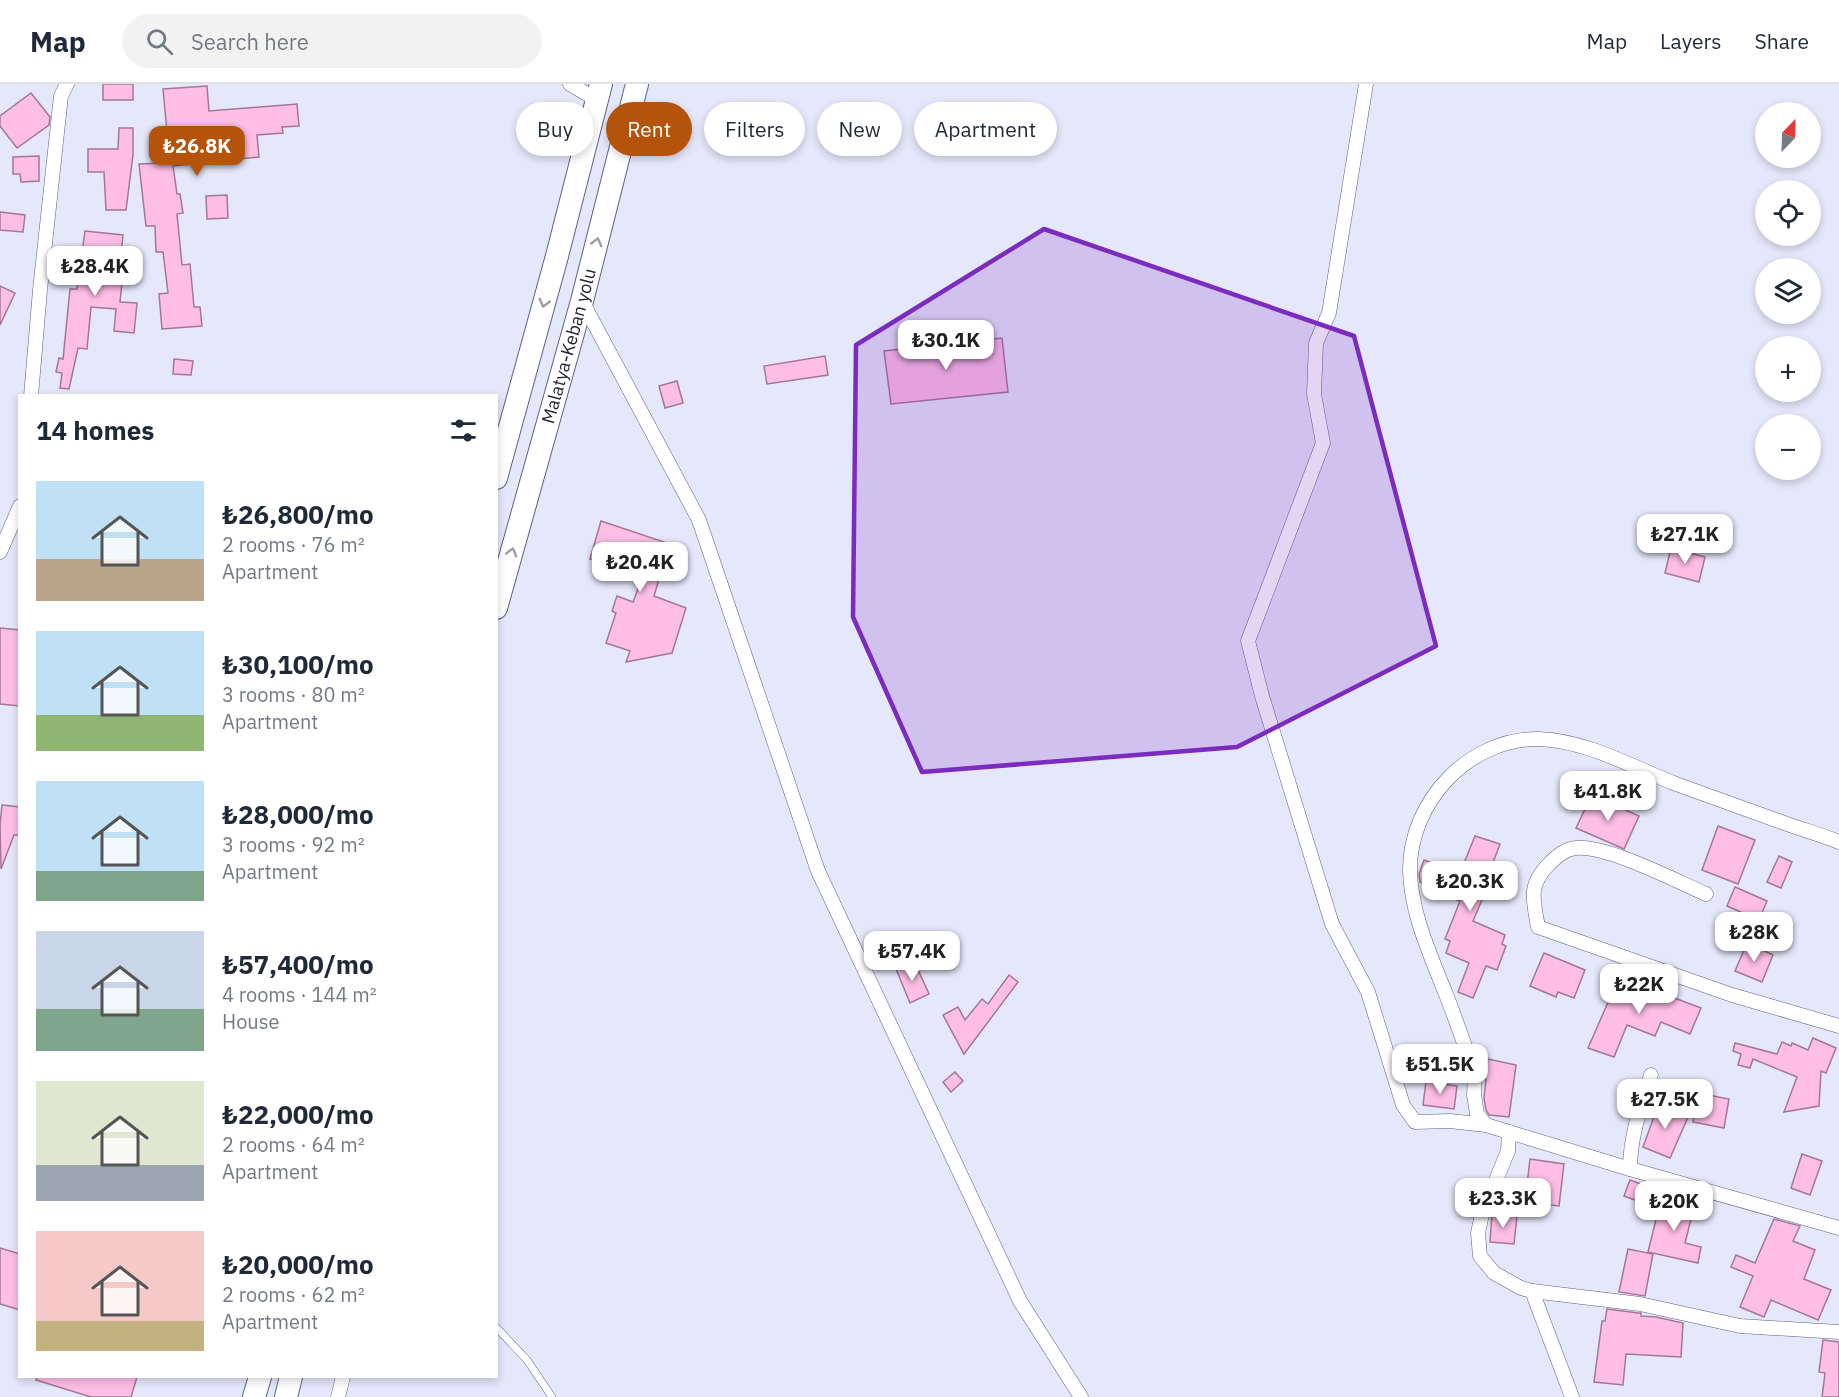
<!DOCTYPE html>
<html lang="en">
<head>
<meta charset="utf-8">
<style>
	:root { --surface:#fff; --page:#f2f2f3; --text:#1f2937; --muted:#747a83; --line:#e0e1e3; --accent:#b45309 }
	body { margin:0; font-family:"IBM Plex Sans",sans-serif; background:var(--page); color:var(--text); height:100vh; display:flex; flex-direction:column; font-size:22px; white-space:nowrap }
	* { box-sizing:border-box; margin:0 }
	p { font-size:20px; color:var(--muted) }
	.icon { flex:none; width:33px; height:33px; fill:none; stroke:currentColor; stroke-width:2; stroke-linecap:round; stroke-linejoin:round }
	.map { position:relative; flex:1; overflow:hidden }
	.details { position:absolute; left:18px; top:310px; width:480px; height:984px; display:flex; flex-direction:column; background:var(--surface); border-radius:0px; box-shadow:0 3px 9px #0003 }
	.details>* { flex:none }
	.guide { position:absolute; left:516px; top:18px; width:570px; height:54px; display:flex; gap:12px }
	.needle { width:39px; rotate:23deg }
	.fabs { position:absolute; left:1755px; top:18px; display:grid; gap:12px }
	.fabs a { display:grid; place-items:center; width:66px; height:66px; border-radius:50%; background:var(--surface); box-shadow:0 3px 9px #0003; font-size:30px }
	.price { position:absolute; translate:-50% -51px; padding:0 14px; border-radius:12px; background:#fff; color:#222; font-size:20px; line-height:39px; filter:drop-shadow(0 2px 3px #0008) }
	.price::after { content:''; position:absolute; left:50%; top:36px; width:18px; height:14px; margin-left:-9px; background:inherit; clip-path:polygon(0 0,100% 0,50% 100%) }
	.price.active { background:var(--accent); color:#fff }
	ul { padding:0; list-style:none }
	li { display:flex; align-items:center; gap:18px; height:150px; padding:0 18px }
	li span { display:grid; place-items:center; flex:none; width:168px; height:120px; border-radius:0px; color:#555 }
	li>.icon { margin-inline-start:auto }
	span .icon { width:72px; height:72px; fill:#fffc; stroke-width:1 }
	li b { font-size:26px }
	h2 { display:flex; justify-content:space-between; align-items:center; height:72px; padding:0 18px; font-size:26px }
	.pill { padding:0 21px; border-radius:27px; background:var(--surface); box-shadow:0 3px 9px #0003; font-size:21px; line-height:54px }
	.pill.active { background:var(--accent); color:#fff }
	header { display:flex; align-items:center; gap:36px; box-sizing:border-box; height:84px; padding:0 30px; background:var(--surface); border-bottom:2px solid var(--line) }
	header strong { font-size:28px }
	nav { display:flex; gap:33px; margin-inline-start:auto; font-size:21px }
	.search { width:420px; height:54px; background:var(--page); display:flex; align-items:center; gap:15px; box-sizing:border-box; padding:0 21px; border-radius:33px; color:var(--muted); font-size:22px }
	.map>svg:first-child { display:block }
	.building { fill:#febee6; stroke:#a37893; stroke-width:1.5 }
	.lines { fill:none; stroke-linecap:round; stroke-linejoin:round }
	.service-casing { stroke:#5d6089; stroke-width:8 }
	.minor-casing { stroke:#5d6089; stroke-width:15 }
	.trunk-casing { stroke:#5d6089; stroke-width:24 }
	.service { stroke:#fff; stroke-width:7 }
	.minor { stroke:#fff; stroke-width:14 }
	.trunk { stroke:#fff; stroke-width:22 }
	.oneway { stroke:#9c9ca4 }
	.marked { fill:#7b2cbf; fill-opacity:0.2; stroke:#7b2cbf; stroke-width:4.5; stroke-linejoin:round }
	.labels { text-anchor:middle; stroke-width:4.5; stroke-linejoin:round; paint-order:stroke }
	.street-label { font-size:18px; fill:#222334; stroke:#f4f5ff }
</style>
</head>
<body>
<header>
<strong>Map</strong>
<div class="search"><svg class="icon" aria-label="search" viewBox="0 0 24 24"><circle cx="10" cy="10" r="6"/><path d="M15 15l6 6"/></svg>Search here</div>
<nav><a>Map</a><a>Layers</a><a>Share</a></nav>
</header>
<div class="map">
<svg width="1839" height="1313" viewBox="0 0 1839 1313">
	<rect width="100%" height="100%" fill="#e5e7fa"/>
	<g class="building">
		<rect x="103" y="0" width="30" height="16"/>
		<polygon points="207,2 209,27 297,20 299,42 282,43 283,49 257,51 259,73 173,82 177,110 180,110 183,129 177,130 182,181 190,180 194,223 200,223 202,242 162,245 159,210 168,209 163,168 156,168 155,142 146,142 139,80 164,79 161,48 167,48 163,5"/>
		<polygon points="31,9 50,33 49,41 17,64 0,42 0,32"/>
		<polygon points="119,44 133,44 133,71 126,126 106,126 104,88 88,88 88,65 118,65"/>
		<polygon points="39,72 39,97 21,98 20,90 13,90 13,73"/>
		<polygon points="227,111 228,134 207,135 206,112"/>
		<polygon points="0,128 25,131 23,148 0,146"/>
		<polygon points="85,147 123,151 120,180 124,180 120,218 137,219 134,249 114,247 116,225 91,223 87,265 78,264 69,305 60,304 62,289 56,288 59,274 63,275 70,205 77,205"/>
		<polygon points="0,202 15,209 0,241"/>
		<polygon points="1002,254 1008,308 891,320 884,267"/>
		<polygon points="825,272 828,291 767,300 764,282"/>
		<polygon points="174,275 193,277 191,291 173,290"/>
		<polygon points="677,297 683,319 665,324 659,302"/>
		<polygon points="601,437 670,460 676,485 662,485 654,512 686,524 672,569 626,578 630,567 606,559 616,529 612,527 617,512 633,518 643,492 590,475"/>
		<polygon points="1671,464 1705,473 1699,498 1665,489"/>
		<polygon points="0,544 20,546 20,622 0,620"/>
		<polygon points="1592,710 1639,732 1624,765 1576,744"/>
		<polygon points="2,721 20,723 20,751 14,751 1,785 0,741"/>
		<polygon points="1718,742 1755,756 1738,800 1702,786"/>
		<polygon points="1475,752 1500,760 1486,797 1494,800 1488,813 1484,811 1473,837 1505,851 1502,860 1506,862 1497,886 1486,882 1473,914 1458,908 1469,879 1446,869 1450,857 1445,855 1460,817 1457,816 1459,812 1420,798 1419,790 1424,776 1460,789"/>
		<polygon points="1779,772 1792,778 1781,804 1767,798"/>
		<polygon points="1735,803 1767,817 1759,836 1727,822"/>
		<polygon points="1747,859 1773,871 1762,898 1735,887"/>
		<polygon points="1544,869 1585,886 1574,914 1558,908 1556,913 1530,902"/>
		<polygon points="914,877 929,910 910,919 896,885"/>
		<polygon points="1009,891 1018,898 964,970 943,931 958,923 965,936 982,915 988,920"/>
		<polygon points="1620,891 1668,914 1669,912 1701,924 1690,950 1661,938 1655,952 1627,941 1614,973 1588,964"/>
		<polygon points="1813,954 1836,964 1826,989 1821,987 1819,1022 1784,1028 1797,993 1753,975 1750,984 1738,981 1741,970 1733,967 1735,959 1777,970 1782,958 1791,962 1792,959 1808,966"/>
		<polygon points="1488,975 1516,981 1509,1033 1489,1031 1486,1026 1484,1014 1486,995 1484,995"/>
		<polygon points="955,988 963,997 951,1008 943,998"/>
		<polygon points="1426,997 1457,1002 1454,1025 1423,1021"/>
		<polygon points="1698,1009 1729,1015 1724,1044 1693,1038"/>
		<polygon points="1659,1019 1689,1031 1670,1074 1643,1063"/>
		<polygon points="1802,1070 1822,1077 1810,1111 1791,1104"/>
		<polygon points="1530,1075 1564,1080 1559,1122 1525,1118"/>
		<polygon points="1630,1096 1649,1103 1643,1119 1624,1112"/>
		<polygon points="1661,1115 1694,1123 1685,1159 1701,1163 1698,1179 1648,1168"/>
		<polygon points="1492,1129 1517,1132 1514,1160 1490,1158"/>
		<polygon points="1774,1135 1800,1142 1793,1157 1815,1166 1804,1195 1831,1206 1818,1236 1771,1216 1764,1233 1740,1223 1753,1192 1731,1183 1736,1171 1755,1179"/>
		<polygon points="0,1164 20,1170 20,1226 0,1220"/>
		<polygon points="1628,1165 1653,1170 1645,1212 1619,1208"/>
		<polygon points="1607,1225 1638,1229 1641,1229 1641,1232 1656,1233 1683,1239 1681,1273 1626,1270 1623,1301 1594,1298 1602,1237 1605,1237"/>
		<polygon points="1823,1256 1839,1258 1839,1313 1822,1313 1825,1289 1819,1288"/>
		<polygon points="37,1293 137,1293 131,1313 91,1313 36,1296"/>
	</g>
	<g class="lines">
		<g class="service-casing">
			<polyline id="service" points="496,1243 527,1276 552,1313"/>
		</g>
		<g class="minor-casing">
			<g id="minor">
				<polyline points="570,0 597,16"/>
				<polyline points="1366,0 1329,229 1316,259 1314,310 1323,359 1248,557 1262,612 1332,840 1368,908 1403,1021 1415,1038 1450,1037 1486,1041 1630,1085 1839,1144"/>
				<polyline points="582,217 699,436 818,787 1020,1217 1081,1313"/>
				<polyline points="31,312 40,206 61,12 67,0"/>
				<polyline points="0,468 20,422"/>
				<path d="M1706 810C1676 797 1607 761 1576 764 1565 765 1557 772 1549 780 1528 801 1533 815 1538 843L1732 911 1839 942"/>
				<path d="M1486 1041 1477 1030 1474 1011 1475 990C1465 963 1456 935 1445 908 1430 870 1411 829 1410 787 1409 718 1469 654 1539 655 1588 657 1632 683 1676 700 1713 713 1750 727 1787 740 1804 746 1822 751 1839 758"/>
				<polyline points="1509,1048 1508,1067 1482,1130 1478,1149 1480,1172 1494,1189 1521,1204 1532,1207 1640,1220 1740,1242 1839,1248"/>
				<path d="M1630 1085C1630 1052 1641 1022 1651 991"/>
				<polyline points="1532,1207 1572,1313"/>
				<polyline points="338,1313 343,1293"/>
			</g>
		</g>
		<g class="trunk-casing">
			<g id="trunk">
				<polyline points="496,394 557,172 601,0"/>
				<path id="s1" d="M496 524 582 217 637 0"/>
				<polyline points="254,1313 260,1293"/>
				<polyline points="286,1313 291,1293"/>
			</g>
		</g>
		<use href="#service" class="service"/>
		<use href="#minor" class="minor"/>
		<use href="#trunk" class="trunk"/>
	</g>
	<defs><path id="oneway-chevron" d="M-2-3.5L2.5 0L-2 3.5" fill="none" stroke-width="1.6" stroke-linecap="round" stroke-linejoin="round" transform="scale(1.5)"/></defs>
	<g class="oneway">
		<use href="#oneway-chevron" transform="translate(597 158) rotate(-75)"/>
		<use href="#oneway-chevron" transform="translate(544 219) rotate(105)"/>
		<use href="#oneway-chevron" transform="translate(512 468) rotate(-74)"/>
	</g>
	<path class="marked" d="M1044 145 1354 252 1436 562 1237 663 922 688 853 533 856 261Z"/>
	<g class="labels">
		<g class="street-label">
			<text dy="6" stroke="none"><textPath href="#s1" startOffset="272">Malatya-Keban yolu</textPath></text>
		</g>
	</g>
</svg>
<div class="fabs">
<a><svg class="needle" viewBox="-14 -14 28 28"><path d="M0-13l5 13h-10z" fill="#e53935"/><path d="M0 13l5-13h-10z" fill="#747a83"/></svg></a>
<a><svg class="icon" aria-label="locate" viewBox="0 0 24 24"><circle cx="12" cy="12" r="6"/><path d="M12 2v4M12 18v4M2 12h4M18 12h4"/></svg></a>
<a><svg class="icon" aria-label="layers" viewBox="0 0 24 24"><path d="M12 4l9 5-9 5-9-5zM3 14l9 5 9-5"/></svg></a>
<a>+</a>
<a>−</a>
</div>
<b class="price active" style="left:197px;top:93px">₺26.8K</b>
<b class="price" style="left:95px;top:213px">₺28.4K</b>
<b class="price" style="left:946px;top:287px">₺30.1K</b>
<b class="price" style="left:1685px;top:481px">₺27.1K</b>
<b class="price" style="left:640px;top:509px">₺20.4K</b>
<b class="price" style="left:1608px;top:738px">₺41.8K</b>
<b class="price" style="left:1470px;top:828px">₺20.3K</b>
<b class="price" style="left:1754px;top:879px">₺28K</b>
<b class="price" style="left:912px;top:898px">₺57.4K</b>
<b class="price" style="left:1639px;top:931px">₺22K</b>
<b class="price" style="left:1440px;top:1011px">₺51.5K</b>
<b class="price" style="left:1665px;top:1046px">₺27.5K</b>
<b class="price" style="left:1503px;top:1145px">₺23.3K</b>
<b class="price" style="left:1674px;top:1148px">₺20K</b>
<div class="guide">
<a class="pill">Buy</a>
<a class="pill active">Rent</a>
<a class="pill">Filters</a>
<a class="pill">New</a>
<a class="pill">Apartment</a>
</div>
<section class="details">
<h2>14 homes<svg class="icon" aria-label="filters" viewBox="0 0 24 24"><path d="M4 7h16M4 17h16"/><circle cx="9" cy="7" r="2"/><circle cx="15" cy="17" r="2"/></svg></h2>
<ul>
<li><span style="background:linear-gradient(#bfe0f5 65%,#b9a48a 0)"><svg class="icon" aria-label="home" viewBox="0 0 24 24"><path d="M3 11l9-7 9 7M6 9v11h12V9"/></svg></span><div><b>₺26,800/mo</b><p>2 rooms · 76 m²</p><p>Apartment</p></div></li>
<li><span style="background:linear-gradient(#bfe0f5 70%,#8fb573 0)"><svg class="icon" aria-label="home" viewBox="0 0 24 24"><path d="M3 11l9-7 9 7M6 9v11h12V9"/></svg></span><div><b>₺30,100/mo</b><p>3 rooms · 80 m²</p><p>Apartment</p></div></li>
<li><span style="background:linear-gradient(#bfe0f5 75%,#7fa58c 0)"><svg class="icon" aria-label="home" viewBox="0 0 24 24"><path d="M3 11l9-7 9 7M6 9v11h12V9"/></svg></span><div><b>₺28,000/mo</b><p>3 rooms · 92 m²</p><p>Apartment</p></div></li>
<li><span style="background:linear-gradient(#c9d6e8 65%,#7fa58c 0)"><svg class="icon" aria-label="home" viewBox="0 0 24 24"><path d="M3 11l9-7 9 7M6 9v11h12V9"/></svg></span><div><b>₺57,400/mo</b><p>4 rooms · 144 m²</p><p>House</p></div></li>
<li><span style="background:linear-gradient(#dfe7d0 70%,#9aa5b1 0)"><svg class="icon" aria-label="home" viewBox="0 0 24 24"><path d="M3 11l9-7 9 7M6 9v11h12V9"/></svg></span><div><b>₺22,000/mo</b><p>2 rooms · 64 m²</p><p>Apartment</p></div></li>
<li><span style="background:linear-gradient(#f6c9c9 75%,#c2b280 0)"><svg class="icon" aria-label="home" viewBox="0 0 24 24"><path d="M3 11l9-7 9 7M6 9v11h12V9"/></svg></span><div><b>₺20,000/mo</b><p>2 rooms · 62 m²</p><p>Apartment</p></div></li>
</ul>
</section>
</div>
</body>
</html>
